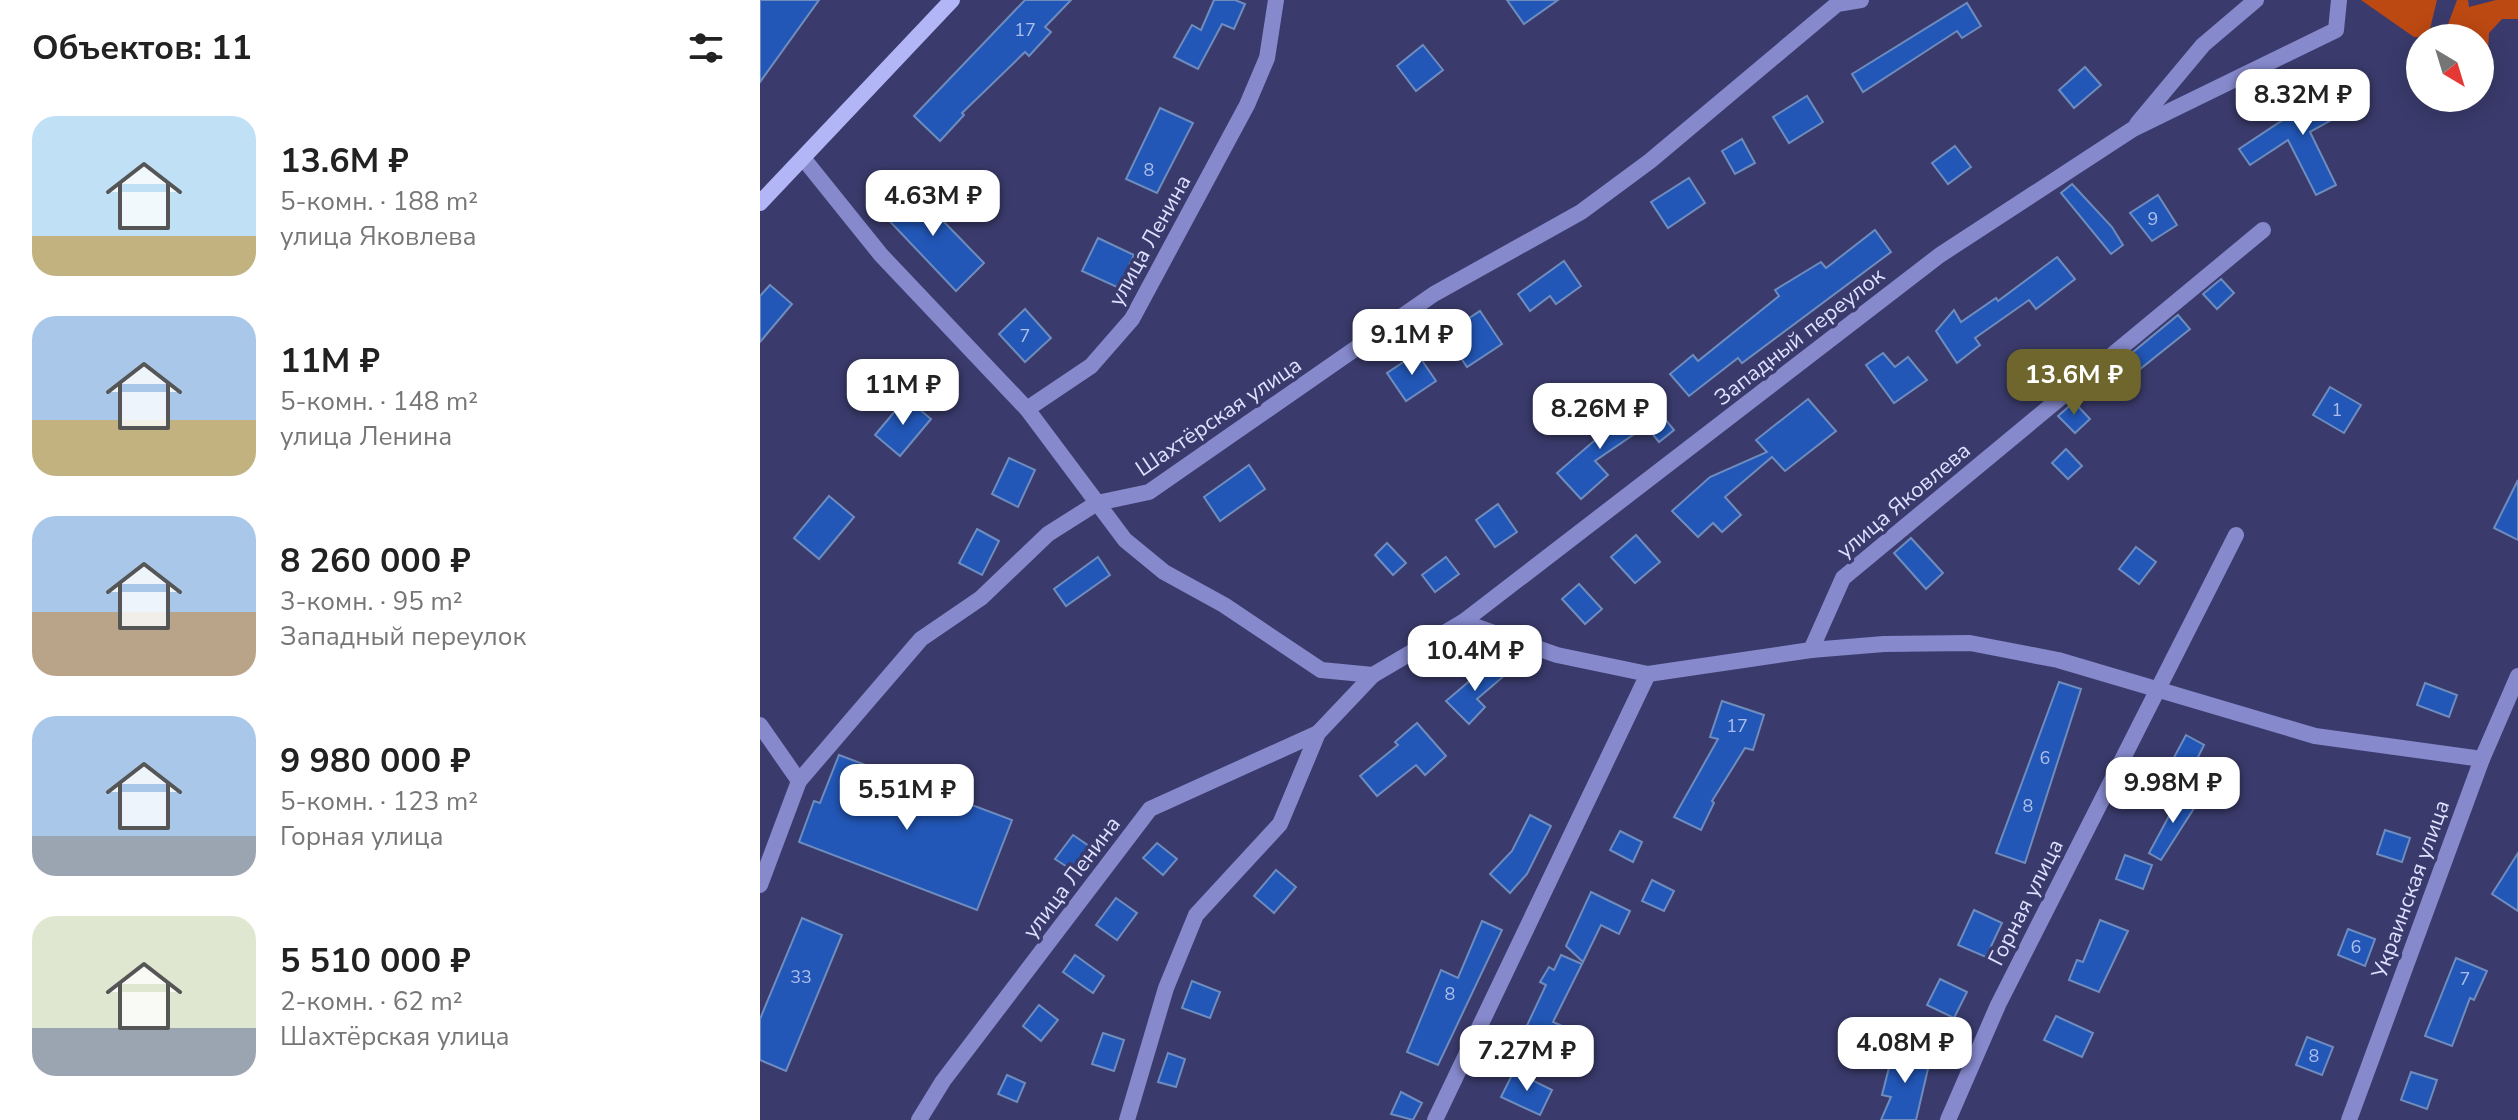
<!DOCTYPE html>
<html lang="ru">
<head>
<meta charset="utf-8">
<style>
	:root { --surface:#fff; --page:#f2f2f2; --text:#222; --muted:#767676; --accent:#6e662c }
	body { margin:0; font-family:"Nunito Sans",sans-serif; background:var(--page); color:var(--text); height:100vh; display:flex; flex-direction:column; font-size:30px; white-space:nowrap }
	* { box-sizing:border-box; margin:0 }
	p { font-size:26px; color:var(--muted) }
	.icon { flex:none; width:44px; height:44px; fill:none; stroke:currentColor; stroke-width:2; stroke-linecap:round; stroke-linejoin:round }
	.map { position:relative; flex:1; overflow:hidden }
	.drawer { display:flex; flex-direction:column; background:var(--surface); width:760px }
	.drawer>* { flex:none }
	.needle { width:52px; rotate:142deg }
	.buttons { position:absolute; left:1646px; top:24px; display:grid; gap:16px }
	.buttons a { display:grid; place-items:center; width:88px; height:88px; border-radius:50%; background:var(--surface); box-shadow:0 4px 20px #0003; font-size:40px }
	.price { position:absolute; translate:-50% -68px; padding:0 18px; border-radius:16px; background:#fff; color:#222; font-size:26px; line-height:52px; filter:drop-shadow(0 2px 4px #0008) }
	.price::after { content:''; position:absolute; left:50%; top:48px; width:24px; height:18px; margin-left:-12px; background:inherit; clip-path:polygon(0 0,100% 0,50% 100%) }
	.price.active { background:var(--accent); color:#fff }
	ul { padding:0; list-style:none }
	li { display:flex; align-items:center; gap:24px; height:200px; padding:0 32px }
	li span { display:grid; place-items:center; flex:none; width:224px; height:160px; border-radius:24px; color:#555 }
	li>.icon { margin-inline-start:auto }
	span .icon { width:96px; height:96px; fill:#fffc; stroke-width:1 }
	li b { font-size:34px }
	h2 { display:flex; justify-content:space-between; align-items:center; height:96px; padding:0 32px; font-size:34px }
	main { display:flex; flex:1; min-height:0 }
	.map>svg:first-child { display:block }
	.forest { fill:#bd4912 }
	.building { fill:#2257b7; stroke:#6f8cbe; stroke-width:2 }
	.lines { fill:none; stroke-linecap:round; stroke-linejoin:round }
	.minor { stroke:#8689cc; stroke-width:16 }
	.tertiary { stroke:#8689cc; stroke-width:16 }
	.secondary { stroke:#b2b6f6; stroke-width:16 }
	.labels { text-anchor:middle; stroke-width:7; stroke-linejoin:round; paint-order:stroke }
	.number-label { font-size:18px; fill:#aebeec }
	.street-label { font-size:22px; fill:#dde0fe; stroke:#3a3b6c }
</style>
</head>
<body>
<main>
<section class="drawer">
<h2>Объектов: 11<svg class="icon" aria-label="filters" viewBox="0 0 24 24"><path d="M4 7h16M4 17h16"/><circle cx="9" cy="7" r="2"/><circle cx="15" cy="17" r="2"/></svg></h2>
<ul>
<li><span style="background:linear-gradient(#bfe0f5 75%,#c2b280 0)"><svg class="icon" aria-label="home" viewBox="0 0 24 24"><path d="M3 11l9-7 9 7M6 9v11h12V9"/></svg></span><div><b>13.6M ₽</b><p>5-комн. · 188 m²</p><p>улица Яковлева</p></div></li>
<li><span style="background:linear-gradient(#a9c7e8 65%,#c2b280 0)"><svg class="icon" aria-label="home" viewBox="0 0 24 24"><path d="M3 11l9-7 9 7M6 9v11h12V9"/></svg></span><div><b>11M ₽</b><p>5-комн. · 148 m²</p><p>улица Ленина</p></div></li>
<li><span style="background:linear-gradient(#a9c7e8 60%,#b9a48a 0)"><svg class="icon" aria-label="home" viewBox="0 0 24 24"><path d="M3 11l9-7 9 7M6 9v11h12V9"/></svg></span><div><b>8 260 000 ₽</b><p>3-комн. · 95 m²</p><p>Западный переулок</p></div></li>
<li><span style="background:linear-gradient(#a9c7e8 75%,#9aa5b1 0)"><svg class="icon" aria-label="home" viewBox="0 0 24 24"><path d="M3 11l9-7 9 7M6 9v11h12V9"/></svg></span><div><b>9 980 000 ₽</b><p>5-комн. · 123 m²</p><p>Горная улица</p></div></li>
<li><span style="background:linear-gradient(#dfe7d0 70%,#9aa5b1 0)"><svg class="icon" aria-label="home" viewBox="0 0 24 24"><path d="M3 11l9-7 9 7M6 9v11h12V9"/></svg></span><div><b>5 510 000 ₽</b><p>2-комн. · 62 m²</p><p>Шахтёрская улица</p></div></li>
</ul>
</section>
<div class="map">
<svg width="1758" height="1120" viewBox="0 0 1758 1120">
	<rect width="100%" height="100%" fill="#3a3b6c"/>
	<g class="forest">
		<polygon points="1601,0 1677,0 1668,37 1654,37"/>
		<polygon points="1697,0 1708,0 1709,7 1736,0 1758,0 1758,19 1742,19 1729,33 1728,52 1720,58 1720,38 1693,38 1687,27"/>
	</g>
	<g class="building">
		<polygon points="0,0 59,0 0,82"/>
		<polygon points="265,0 311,0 285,27 291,32 269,56 265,52 202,113 204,115 180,141 154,116"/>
		<polygon points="454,0 475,0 485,4 474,29 462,24 438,69 414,57 432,25 441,30"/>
		<polygon points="747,0 798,0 764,24"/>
		<polygon points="1207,3 1221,26 1202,38 1197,31 1103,92 1092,74"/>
		<polygon points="663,45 683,70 656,91 637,66"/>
		<polygon points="1325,67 1341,85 1314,108 1299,90"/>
		<polygon points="1577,84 1591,109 1550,132 1576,185 1556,195 1528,140 1490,165 1479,149"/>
		<polygon points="1047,96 1063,122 1029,143 1013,117"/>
		<polygon points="400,108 433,123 397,193 366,179"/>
		<polygon points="982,139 995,163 975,174 962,151"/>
		<polygon points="1195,146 1211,167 1188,184 1172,163"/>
		<polygon points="929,178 945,203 908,228 891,202"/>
		<polygon points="1312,184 1352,227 1363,245 1351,254 1301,193"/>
		<polygon points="149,186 224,263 196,291 121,212"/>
		<polygon points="1398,195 1417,225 1392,241 1370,213"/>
		<polygon points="1115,230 1131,252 982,363 978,358 929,396 910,374 933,355 938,361 1019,296 1015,290 1061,262 1066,268"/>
		<polygon points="338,238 374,255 359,288 322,271"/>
		<polygon points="1297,257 1315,279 1276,309 1269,300 1215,338 1220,345 1197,363 1176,331 1194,310 1201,322 1236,298 1238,301"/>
		<polygon points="804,261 821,286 796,304 790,296 770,311 758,294"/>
		<polygon points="1461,279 1474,293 1457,309 1443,294"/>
		<polygon points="10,285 32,304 0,342 0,296"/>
		<polygon points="265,309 291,338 265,362 239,334"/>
		<polygon points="720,311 742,344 707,367 685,334"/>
		<polygon points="1418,315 1430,329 1354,390 1344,376"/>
		<polygon points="657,353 676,381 646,401 627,373"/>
		<polygon points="1123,353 1135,367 1148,357 1167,380 1134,403 1106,365"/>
		<polygon points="1570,387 1601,405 1584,433 1553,415"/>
		<polygon points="146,398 171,419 140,456 115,435"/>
		<polygon points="1048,399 1076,431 1025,471 1012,457 965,497 981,515 962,532 953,523 938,537 912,511 950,477 1007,452 996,440"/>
		<polygon points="867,402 886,426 835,461 848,475 821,499 797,473 849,428 843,421"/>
		<polygon points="1314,402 1330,419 1315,433 1298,416"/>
		<polygon points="901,414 914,430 899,442 886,426"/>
		<polygon points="1306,449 1322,466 1308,479 1292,463"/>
		<polygon points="249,458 275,470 258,507 232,494"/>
		<polygon points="489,465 505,489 460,521 444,497"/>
		<polygon points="1758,480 1758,540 1734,528"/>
		<polygon points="69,496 94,517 59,559 34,538"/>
		<polygon points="738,504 757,532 735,547 716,520"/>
		<polygon points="217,529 239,541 222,575 199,563"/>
		<polygon points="876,535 900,562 875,583 851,557"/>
		<polygon points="1151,538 1183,573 1166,589 1134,553"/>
		<polygon points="627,543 646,563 633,575 615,555"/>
		<polygon points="1376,547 1396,562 1379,584 1359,569"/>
		<polygon points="338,557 350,575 306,606 294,589"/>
		<polygon points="686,557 699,574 675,592 662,575"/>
		<polygon points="819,584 842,609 825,624 802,599"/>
		<polygon points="733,661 745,675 717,699 725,707 709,724 686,701"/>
		<polygon points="1299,682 1321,689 1265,863 1236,853"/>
		<polygon points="1665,683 1697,695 1689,717 1657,705"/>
		<polygon points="962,701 1004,715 993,750 985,748 952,801 954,803 941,830 914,817 958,739 950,737"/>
		<polygon points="657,723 686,756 665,775 656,765 617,796 600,776 638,745 635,742"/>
		<polygon points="1426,735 1444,745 1414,805 1395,793"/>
		<polygon points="79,755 252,820 217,910 39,842 54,801 60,803"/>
		<polygon points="1422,792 1438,802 1401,860 1389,853"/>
		<polygon points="770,815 791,826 767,874 750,893 730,874 752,851"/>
		<polygon points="1625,830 1650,838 1642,862 1617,854"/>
		<polygon points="860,831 882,842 873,862 850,850"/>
		<polygon points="313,835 332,848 315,872 295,859"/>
		<polygon points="397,843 417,859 403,875 383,858"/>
		<polygon points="1758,853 1758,911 1732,894"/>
		<polygon points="1365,855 1392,865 1383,889 1356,879"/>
		<polygon points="516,870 536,887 514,913 494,896"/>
		<polygon points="892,880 914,891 904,911 882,901"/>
		<polygon points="831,892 870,911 859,934 841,925 823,962 806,946"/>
		<polygon points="356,898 377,913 357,940 336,925"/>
		<polygon points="1214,910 1242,923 1226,957 1198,945"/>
		<polygon points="42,918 82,935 26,1071 0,1060 0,1019"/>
		<polygon points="1340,920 1368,931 1339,992 1309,980 1317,960 1323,962"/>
		<polygon points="722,921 742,930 678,1065 647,1052 681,970 698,978"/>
		<polygon points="1588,929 1615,939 1605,966 1578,955"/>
		<polygon points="315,955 344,976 333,993 303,972"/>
		<polygon points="801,955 822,964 793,1022 807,1028 797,1049 763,1034 786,985 780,982 789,967 794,970"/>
		<polygon points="1696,958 1727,971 1714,1000 1710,998 1692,1046 1665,1036"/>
		<polygon points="1180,979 1207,992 1194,1018 1167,1005"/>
		<polygon points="432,981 460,992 450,1018 422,1008"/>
		<polygon points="279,1005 298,1020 281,1041 263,1026"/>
		<polygon points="1296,1016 1333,1033 1322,1057 1284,1040"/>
		<polygon points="343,1033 364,1040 354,1071 332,1064"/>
		<polygon points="1547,1037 1573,1047 1562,1075 1536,1065"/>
		<polygon points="1134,1048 1171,1056 1156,1120 1121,1120 1131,1097 1122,1095"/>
		<polygon points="408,1053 425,1059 416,1087 398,1082"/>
		<polygon points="754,1071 792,1090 780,1115 741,1097"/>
		<polygon points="1651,1072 1677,1080 1667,1109 1641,1100"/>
		<polygon points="247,1075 265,1083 257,1102 238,1094"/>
		<polygon points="641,1092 662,1103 653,1120 631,1114"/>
	</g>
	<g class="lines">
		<g class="minor">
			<polyline points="1377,124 1443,45 1496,0"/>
			<polyline points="43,158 121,255 267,409 365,540 404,572 464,605 561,670 613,675"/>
			<polyline points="267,409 331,366 372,319 487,105 507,58 516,0"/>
			<polyline points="703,622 797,655 888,674"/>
			<polyline points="1051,650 1124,644 1210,643 1298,660 1555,736 1722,759"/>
			<polyline points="0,725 39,781"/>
			<polyline points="0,885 39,781 161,639 221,598 288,534 337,503 389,492 674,294 821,212 890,161 1077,4 1101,0"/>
			<polyline points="367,1120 406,988 436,915 520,824 558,733 613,675 703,622 1180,255 1373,129 1576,30 1579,0"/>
			<polyline points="675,1120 888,674 1051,650 1083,578 1503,230"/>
			<polyline points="1188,1120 1238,1005 1476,535"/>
			<polyline points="1589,1120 1722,759 1758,676"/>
		</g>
		<polyline class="tertiary" points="159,1120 183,1081 390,809 558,733"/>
		<polyline class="secondary" points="0,203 192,0"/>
	</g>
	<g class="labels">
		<g class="number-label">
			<text x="265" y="36">17</text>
			<text x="389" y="176">8</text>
			<text x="1393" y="225">9</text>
			<text x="265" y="342">7</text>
			<text x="1577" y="416">1</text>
			<text x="977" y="732">17</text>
			<text x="1285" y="764">6</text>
			<text x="1268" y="812">8</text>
			<text x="1596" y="953">6</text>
			<text x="41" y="983">33</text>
			<text x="1705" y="985">7</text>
			<text x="690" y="1000">8</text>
			<text x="1554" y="1062">8</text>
		</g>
		<g class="street-label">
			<text transform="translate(389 240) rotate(-61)" y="8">улица Ленина</text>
			<text transform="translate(1039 336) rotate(-38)" y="8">Западный переулок</text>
			<text transform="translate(458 416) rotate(-34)" y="8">Шахтёрская улица</text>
			<text transform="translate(1143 500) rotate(-40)" y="8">улица Яковлева</text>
			<text transform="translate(311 877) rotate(-53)" y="8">улица Ленина</text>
			<text transform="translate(1650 889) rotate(-70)" y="8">Украинская улица</text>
			<text transform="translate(1265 902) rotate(-63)" y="8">Горная улица</text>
		</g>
	</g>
</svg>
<div class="buttons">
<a><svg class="needle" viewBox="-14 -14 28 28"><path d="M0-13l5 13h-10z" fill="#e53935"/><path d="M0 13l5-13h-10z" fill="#767676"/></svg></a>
</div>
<b class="price" style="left:1543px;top:137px">8.32M ₽</b>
<b class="price" style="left:173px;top:238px">4.63M ₽</b>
<b class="price" style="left:652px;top:377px">9.1M ₽</b>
<b class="price active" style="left:1314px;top:417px">13.6M ₽</b>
<b class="price" style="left:143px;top:427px">11M ₽</b>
<b class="price" style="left:840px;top:451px">8.26M ₽</b>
<b class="price" style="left:715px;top:693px">10.4M ₽</b>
<b class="price" style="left:1413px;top:825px">9.98M ₽</b>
<b class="price" style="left:147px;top:832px">5.51M ₽</b>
<b class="price" style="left:1145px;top:1085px">4.08M ₽</b>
<b class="price" style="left:767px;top:1093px">7.27M ₽</b>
</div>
</main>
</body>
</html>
